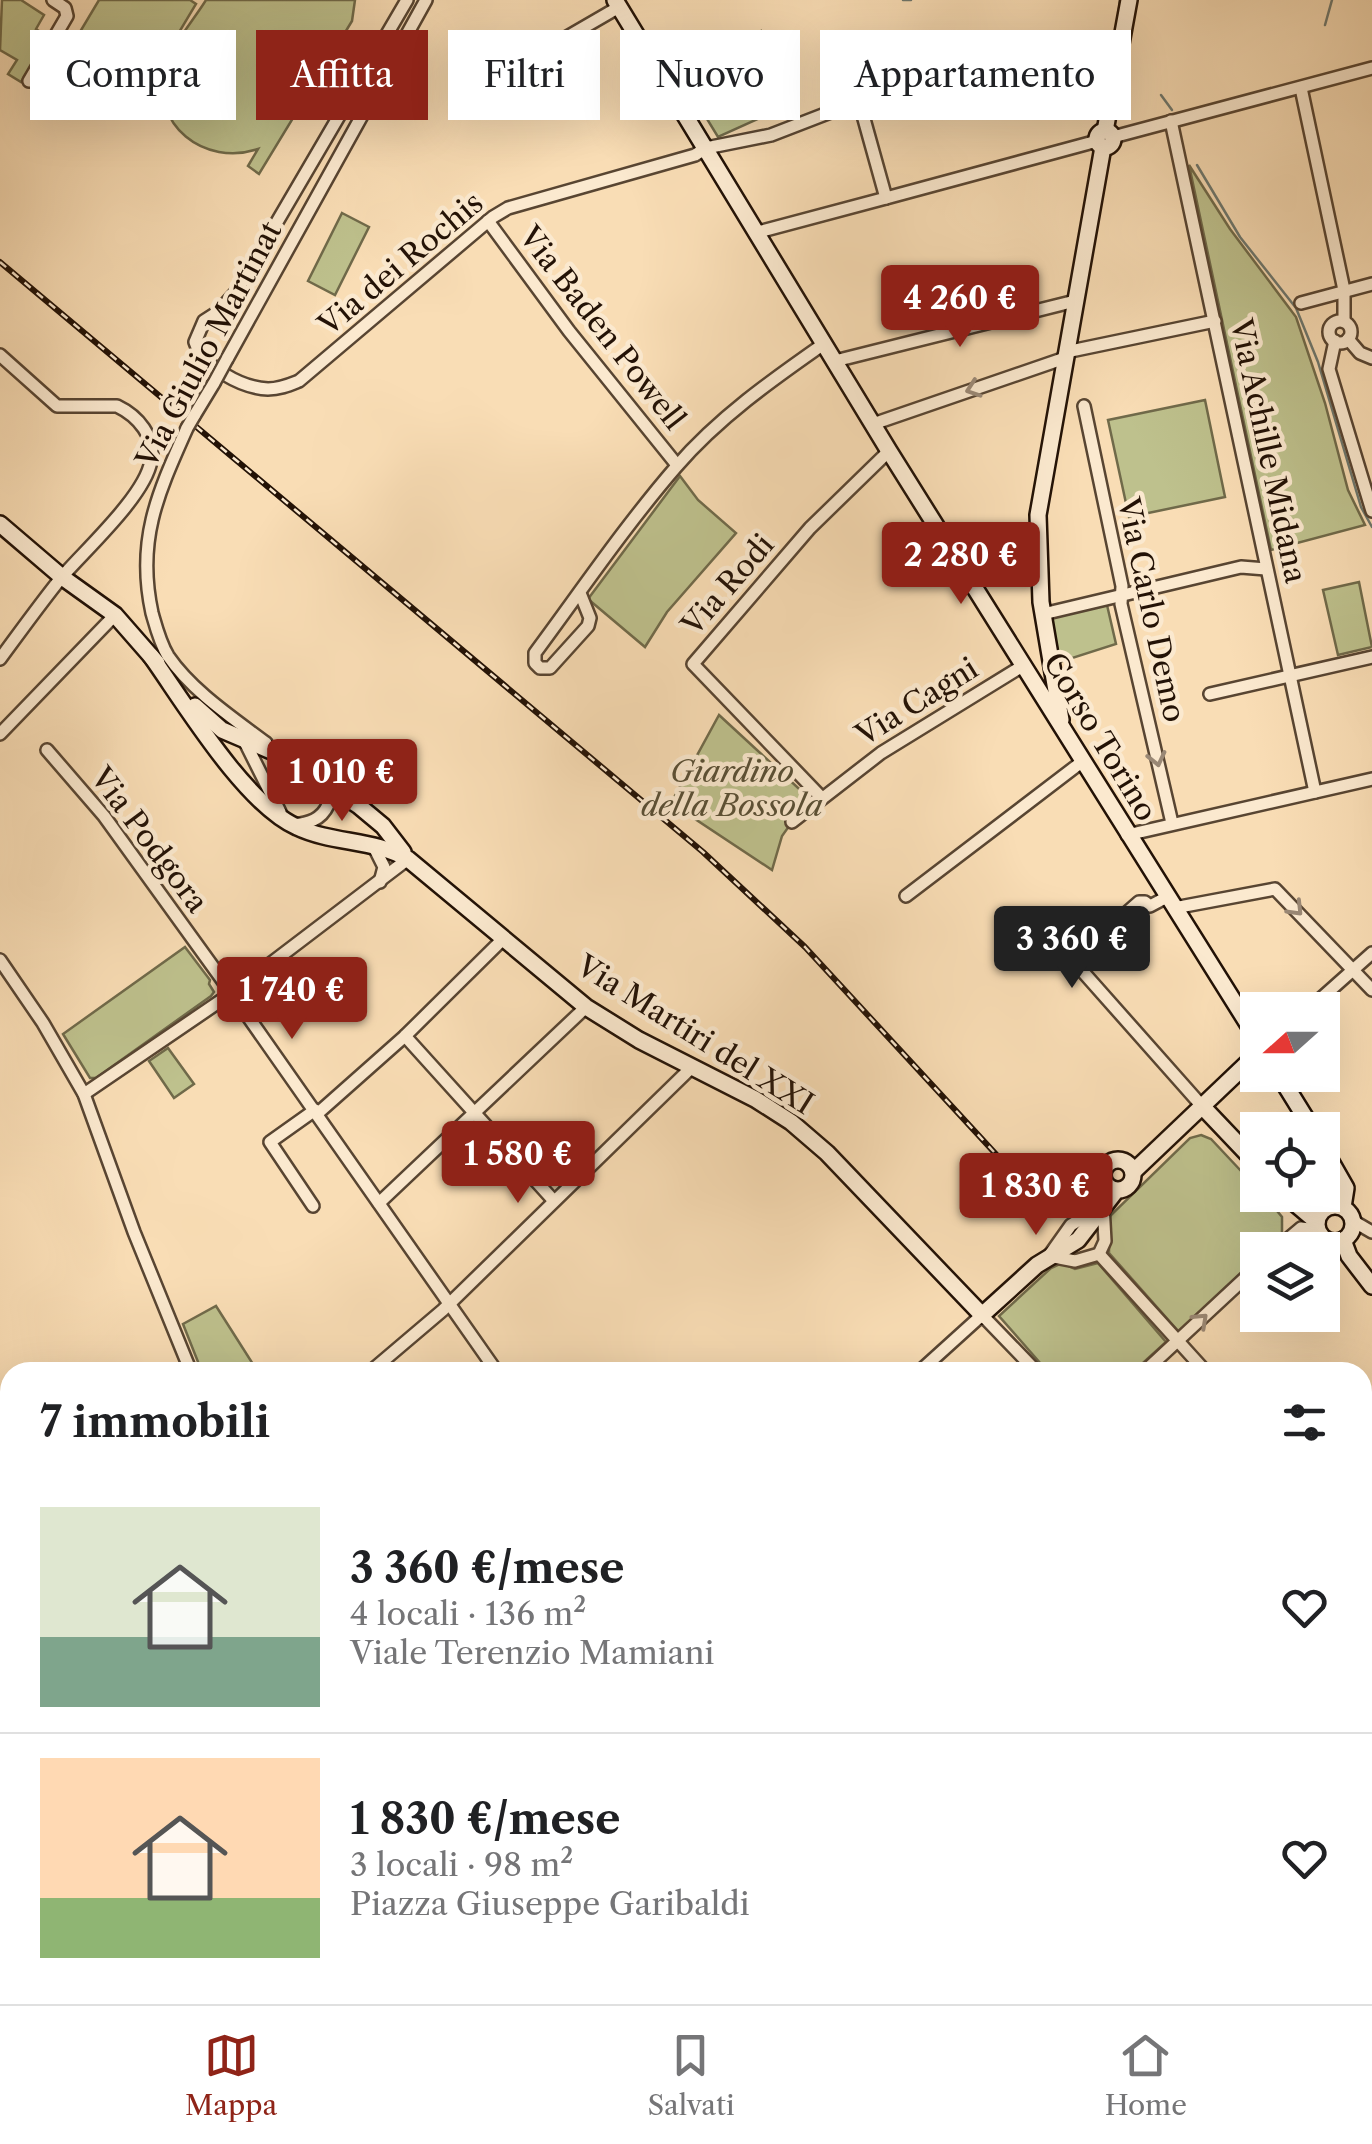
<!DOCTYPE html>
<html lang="it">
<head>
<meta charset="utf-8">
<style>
	:root { --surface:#fff; --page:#f2f2f2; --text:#202124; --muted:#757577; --line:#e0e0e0; --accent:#8f2418 }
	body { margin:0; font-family:"Libre Caslon Text",serif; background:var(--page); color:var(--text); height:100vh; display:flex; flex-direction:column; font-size:38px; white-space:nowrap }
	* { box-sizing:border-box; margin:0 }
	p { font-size:32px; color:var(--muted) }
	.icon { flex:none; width:55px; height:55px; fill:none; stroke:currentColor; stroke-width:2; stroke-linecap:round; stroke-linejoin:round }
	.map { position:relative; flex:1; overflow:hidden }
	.side { position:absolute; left:0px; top:1362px; width:1372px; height:642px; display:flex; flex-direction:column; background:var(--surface); border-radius:30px 30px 0 0; box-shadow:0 10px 40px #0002 }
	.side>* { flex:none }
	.top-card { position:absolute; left:30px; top:30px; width:1312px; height:90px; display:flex; gap:20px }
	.needle { width:65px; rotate:249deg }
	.controls { position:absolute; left:1240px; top:992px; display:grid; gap:20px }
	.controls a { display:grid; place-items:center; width:100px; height:100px; border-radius:0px; background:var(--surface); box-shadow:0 10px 40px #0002; font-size:50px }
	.price { position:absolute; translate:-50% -85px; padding:0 22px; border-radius:10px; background:var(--accent); color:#fff; font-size:32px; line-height:65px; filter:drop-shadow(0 2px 5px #0008) }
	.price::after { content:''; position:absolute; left:50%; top:60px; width:30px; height:22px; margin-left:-15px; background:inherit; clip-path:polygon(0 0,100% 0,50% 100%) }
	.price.on { background:#222; color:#fff }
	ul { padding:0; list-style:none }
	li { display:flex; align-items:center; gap:30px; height:250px; padding:0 40px }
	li+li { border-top:2px solid var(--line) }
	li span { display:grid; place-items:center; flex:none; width:280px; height:200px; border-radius:0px; color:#555 }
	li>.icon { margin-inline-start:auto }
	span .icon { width:120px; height:120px; fill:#fffc; stroke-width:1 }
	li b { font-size:42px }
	h2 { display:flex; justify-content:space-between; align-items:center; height:120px; padding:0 40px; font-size:42px }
	.chip { padding:0 35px; border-radius:0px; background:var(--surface); box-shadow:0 10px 40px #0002; font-size:35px; line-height:90px }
	.chip.on { background:var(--accent); color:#fff }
	.tab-bar { display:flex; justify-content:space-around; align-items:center; height:140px; border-top:2px solid var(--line); background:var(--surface); font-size:28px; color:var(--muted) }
	.tab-bar a { display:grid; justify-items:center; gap:5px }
	.tab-bar .on { color:var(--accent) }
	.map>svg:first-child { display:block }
	.green { fill:#bec18d; stroke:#706a4a; stroke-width:2.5 }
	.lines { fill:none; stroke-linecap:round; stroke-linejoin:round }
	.stream { stroke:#6d776e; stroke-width:2.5 }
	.street-casing { stroke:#584532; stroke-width:16 }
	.secondary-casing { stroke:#231206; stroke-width:20 }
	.street { stroke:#fbe9cf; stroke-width:11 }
	.secondary { stroke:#fbe9cf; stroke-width:15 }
	.rail-casing { stroke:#231206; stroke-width:6 }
	.rail { stroke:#fbe9cf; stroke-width:2.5; stroke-dasharray:8; stroke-linecap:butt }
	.street-bridge-casing { stroke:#584532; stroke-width:16; stroke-linecap:butt }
	.street-bridge { stroke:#fbe9cf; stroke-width:11 }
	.oneway { stroke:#9a8875 }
	.labels { text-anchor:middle; stroke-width:9; stroke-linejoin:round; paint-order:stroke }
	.street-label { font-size:30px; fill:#231206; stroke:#fbe9cf }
	.park-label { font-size:30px; font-style:italic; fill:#594f35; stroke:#fbe9cf }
</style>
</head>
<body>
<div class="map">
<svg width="1372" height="2004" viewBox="0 0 1372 2004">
	<rect width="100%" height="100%" fill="#f9ddb5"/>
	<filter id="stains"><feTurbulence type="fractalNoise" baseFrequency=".002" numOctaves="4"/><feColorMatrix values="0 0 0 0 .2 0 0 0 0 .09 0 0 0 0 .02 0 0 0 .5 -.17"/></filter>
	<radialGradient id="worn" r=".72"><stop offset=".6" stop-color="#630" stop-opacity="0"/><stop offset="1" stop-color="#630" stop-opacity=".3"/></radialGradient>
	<g class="green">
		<polygon points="2,0 21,0 44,15 36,29 49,38 21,82 8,74 17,60 0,50"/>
		<polygon points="99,0 190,0 196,4 129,116 56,72"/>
		<path d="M206 0H355L352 21 259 174 248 166 258 149C205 167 149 125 166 67 173 43 193 21 206 0Z"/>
		<polygon points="761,31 768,54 793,103 718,137 679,73"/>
		<polygon points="1189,165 1230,229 1296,317 1325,403 1348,490 1365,525 1271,550"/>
		<polygon points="342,213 369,227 335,295 308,281"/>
		<polygon points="1205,400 1225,497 1129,517 1108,420"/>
		<polygon points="680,476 698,500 736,533 667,612 645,647 588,599"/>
		<polygon points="1359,582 1372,647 1338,655 1323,590"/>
		<polygon points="1107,605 1116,644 1060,662 1051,618"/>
		<polygon points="719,715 809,798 782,836 772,870 671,803"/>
		<polygon points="185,947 210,980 209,984 214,992 211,996 96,1078 90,1078 63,1034"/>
		<polygon points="168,1048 194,1084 174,1098 149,1061"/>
		<polygon points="1201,1135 1211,1139 1257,1188 1258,1195 1264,1195 1282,1217 1282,1235 1266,1250 1258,1250 1257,1258 1179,1332 1109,1253 1109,1217 1190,1138"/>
		<polygon points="1062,1263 1075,1269 1098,1263 1166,1342 1133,1372 1048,1372 999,1316 1051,1268"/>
		<polygon points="216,1306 258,1372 202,1372 183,1324"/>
		<polygon points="454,1995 592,1995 591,2004 458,2004"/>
	</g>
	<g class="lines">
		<g class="stream">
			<polyline points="903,0 911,0"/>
			<polyline points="1119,9 1120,0"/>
			<polyline points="1325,25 1332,0"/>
			<polyline points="1161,95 1172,110"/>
			<polyline points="1197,165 1240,237 1296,308 1318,362 1361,507 1372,527"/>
		</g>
		<g class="street-casing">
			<g id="street">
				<path d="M407 0 236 292 218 312 204 321 195 342C203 367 242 388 268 389 280 389 289 385 299 381L493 217 508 208 695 155 706 148 771 135 859 101 886 198 758 232"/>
				<polyline points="512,69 619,7"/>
				<polyline points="29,81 67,16 65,8 53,0"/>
				<polyline points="1301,88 1344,290 1344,321"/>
				<polyline points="1171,121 1315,792"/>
				<polyline points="1113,137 1372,68"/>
				<polyline points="886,198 1097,141"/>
				<polyline points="488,221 569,331 677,465"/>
				<polyline points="1301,303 1372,284"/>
				<circle cx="1340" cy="332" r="11"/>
				<polyline points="1348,339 1360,353 1372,358"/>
				<polyline points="1335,341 1329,369 1372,511"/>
				<polyline points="1066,352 1215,321"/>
				<path d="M0 355 57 406H117C138 416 156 437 151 461 145 496 85 550 61 578 40 604 20 632 0 659"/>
				<polyline points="227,359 426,0"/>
				<polyline points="835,361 1075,301"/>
				<polyline points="1084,406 1122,586 1121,604 1172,823"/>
				<polyline points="194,416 214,383"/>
				<polyline points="873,424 1065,358"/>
				<path d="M187 428C158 493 136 540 152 613 156 627 160 643 168 656 192 691 233 718 266 743"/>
				<path d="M580 593 590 618 588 626 550 668H540L535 663V653C581 591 625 526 676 467 718 418 772 380 825 343"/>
				<polyline points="1043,614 1241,567 1266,569"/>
				<polyline points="1210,694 1372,657"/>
				<polyline points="0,734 115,615"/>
				<polyline points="244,740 280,812"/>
				<polyline points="47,750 104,816 221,978 497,1372"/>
				<polyline points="821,797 693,664 810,528 889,451"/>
				<polyline points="792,822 881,753 1024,665"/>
				<path d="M293 825C309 823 321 820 328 805L322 783"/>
				<polyline points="1127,835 1372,779"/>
				<polyline points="373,845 384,867 380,882"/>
				<polyline points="906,896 1083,761"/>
				<polyline points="1167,897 1150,906 1145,902 1139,902 1081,953 1078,961 1084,973 1201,1105"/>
				<polyline points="1174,908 1275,889 1372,990"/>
				<polyline points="0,960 43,1023 84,1094 134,1232 191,1372"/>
				<polyline points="1308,1010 1372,953"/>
				<polyline points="405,1036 554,1201"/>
				<polyline points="84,1094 232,993 408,859"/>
				<polyline points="317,1114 405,1036 502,940"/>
				<polyline points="379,1203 586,1007"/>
				<polygon points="1103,1205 1105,1241 1099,1254 1075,1261 1049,1256 1071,1225"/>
				<polyline points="313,1206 270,1142 315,1110"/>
				<polyline points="1353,1221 1372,1232"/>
				<polyline points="1275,1250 1301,1228 1318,1230"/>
				<polyline points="1099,1254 1206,1372"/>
				<polyline points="370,1372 443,1310 691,1068"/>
				<polyline points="919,1372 982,1315 1037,1372"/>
				<polyline points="1144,1372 1258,1266"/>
				<polyline points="0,1451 5,1498 0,1514"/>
				<polyline points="1362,1477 1372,1468"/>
				<polyline points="0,1534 10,1550"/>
				<polyline points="1362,1544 1372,1555"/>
				<polyline points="0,1601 10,1586"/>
				<polyline points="1362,1685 1372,1677"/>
				<polyline points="1362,1716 1372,1726"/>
				<polyline points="1362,1761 1372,1753"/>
				<polyline points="1362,1834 1372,1827"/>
				<polyline points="1362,1908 1372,1912"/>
				<polyline points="440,1995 444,2004"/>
				<polyline points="1160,1995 1162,1998 1165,1995"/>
				<polyline points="1194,1995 1195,2004"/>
				<polyline points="1231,1995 1242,2004"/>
				<polyline points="81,2004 89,2001 102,2004"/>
				<polyline points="229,2004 233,1995"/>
				<polyline points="605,2004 605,1995"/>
				<polyline points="689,2004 690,1995"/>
				<polyline points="802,2004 803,1995"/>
				<polyline points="1101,2004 1111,1995"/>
			</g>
		</g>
		<g class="secondary-casing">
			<g id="secondary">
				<polyline points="615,0 889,451 1258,1040"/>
				<circle cx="1105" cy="139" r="8"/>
				<polyline points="1105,131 1129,0"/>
				<polyline points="0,524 62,577 115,615 157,663"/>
				<path d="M151 656C185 704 245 804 297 827 333 844 374 839 408 859L586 1007 639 1040 755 1099 791 1122 827 1153 982 1315 1037 1265 1078 1240 1116 1191"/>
				<polyline points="195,706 222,730 283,756 359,806 383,826 403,852"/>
				<polyline points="1061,720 1041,602 1038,515 1103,147"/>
				<polyline points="1279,1075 1313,1130"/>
				<polyline points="1201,1105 1258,1165"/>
				<polyline points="1322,1146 1346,1188 1343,1207"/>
				<circle cx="1118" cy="1175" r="15"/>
				<polyline points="1133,1172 1258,1053"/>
				<polyline points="1285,1195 1317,1222"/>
				<circle cx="1335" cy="1224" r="18"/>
				<polyline points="1343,1240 1349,1256 1372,1286"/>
			</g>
		</g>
		<use href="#street" class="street"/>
		<use href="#secondary" class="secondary"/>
		<g class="rail-casing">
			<polyline id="rail" points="0,262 703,852 805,947 1029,1190"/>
		</g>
		<use href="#rail" class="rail"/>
		<g class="street-bridge-casing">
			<g id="street-bridge">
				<polyline points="214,383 227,359"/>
				<polyline points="187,428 194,416"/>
			</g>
		</g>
		<use href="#street-bridge" class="street-bridge"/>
	</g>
	<defs><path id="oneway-chevron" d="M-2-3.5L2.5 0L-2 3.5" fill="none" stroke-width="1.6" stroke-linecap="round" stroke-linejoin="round" transform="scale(2.5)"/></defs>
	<g class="oneway">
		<use href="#oneway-chevron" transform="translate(973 389) rotate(161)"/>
		<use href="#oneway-chevron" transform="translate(1157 759) rotate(77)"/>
		<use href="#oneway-chevron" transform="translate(1296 909) rotate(46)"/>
		<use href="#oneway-chevron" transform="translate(1201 1320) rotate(-43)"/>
	</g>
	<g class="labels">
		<g class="street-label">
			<text transform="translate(401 264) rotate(-40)" y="10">Via dei Rochis</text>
			<text transform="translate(602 328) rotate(52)" y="10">Via Baden Powell</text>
			<text transform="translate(209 345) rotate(-62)" y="10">Via Giulio Martinat</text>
			<text transform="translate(1268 451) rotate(78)" y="10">Via Achille Midana</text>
			<text transform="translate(728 585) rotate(-49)" y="10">Via Rodi</text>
			<text transform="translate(1151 610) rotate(78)" y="10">Via Carlo Demo</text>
			<text transform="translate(917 702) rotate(-32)" y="10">Via Cagni</text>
			<text transform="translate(1100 737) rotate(59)" y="10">Corso Torino</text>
			<text transform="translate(149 840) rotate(53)" y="10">Via Podgora</text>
			<text transform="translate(695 1035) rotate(32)" y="10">Via Martiri del XXI</text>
		</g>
		<g class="park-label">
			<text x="732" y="782">Giardino<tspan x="732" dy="34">della Bossola</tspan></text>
		</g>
	</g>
	<rect width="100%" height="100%" filter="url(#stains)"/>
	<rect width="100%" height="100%" fill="url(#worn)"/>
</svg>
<div class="controls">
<a><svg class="needle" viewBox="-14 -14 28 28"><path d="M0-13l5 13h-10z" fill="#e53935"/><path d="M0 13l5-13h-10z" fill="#757577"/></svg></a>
<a><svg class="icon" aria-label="locate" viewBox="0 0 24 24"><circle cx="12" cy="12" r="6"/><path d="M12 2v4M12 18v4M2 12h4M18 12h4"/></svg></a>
<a><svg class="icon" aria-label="layers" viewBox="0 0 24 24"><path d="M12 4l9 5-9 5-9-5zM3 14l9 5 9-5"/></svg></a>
</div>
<b class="price" style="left:960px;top:350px">4 260 €</b>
<b class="price" style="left:961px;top:607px">2 280 €</b>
<b class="price" style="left:342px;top:824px">1 010 €</b>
<b class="price on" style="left:1072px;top:991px">3 360 €</b>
<b class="price" style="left:292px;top:1042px">1 740 €</b>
<b class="price" style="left:518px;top:1206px">1 580 €</b>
<b class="price" style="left:1036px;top:1238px">1 830 €</b>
<div class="top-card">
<a class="chip">Compra</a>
<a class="chip on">Affitta</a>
<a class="chip">Filtri</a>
<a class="chip">Nuovo</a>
<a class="chip">Appartamento</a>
</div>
<section class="side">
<h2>7 immobili<svg class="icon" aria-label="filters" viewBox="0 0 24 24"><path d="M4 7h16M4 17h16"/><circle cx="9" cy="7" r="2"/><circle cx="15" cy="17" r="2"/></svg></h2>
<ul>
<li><span style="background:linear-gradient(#dfe7d0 65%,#7fa58c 0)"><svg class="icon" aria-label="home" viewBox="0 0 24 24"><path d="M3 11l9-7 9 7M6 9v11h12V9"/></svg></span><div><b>3 360 €/mese</b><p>4 locali · 136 m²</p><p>Viale Terenzio Mamiani</p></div><svg class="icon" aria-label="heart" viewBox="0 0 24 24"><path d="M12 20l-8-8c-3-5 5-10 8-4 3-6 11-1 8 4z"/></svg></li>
<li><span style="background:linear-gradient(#ffd9b3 70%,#8fb573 0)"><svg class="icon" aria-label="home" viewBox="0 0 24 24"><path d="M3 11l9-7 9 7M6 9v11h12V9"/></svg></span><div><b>1 830 €/mese</b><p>3 locali · 98 m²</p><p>Piazza Giuseppe Garibaldi</p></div><svg class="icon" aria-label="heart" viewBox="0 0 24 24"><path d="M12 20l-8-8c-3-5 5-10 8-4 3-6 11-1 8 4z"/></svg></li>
</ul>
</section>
</div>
<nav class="tab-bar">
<a class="on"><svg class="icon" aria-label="map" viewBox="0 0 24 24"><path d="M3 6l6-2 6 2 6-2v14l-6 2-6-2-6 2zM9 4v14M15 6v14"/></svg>Mappa</a>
<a><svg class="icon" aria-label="saved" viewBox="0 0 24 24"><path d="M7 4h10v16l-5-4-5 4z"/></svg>Salvati</a>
<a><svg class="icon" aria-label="home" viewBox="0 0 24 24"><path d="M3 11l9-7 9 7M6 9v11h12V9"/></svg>Home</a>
</nav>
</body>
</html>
